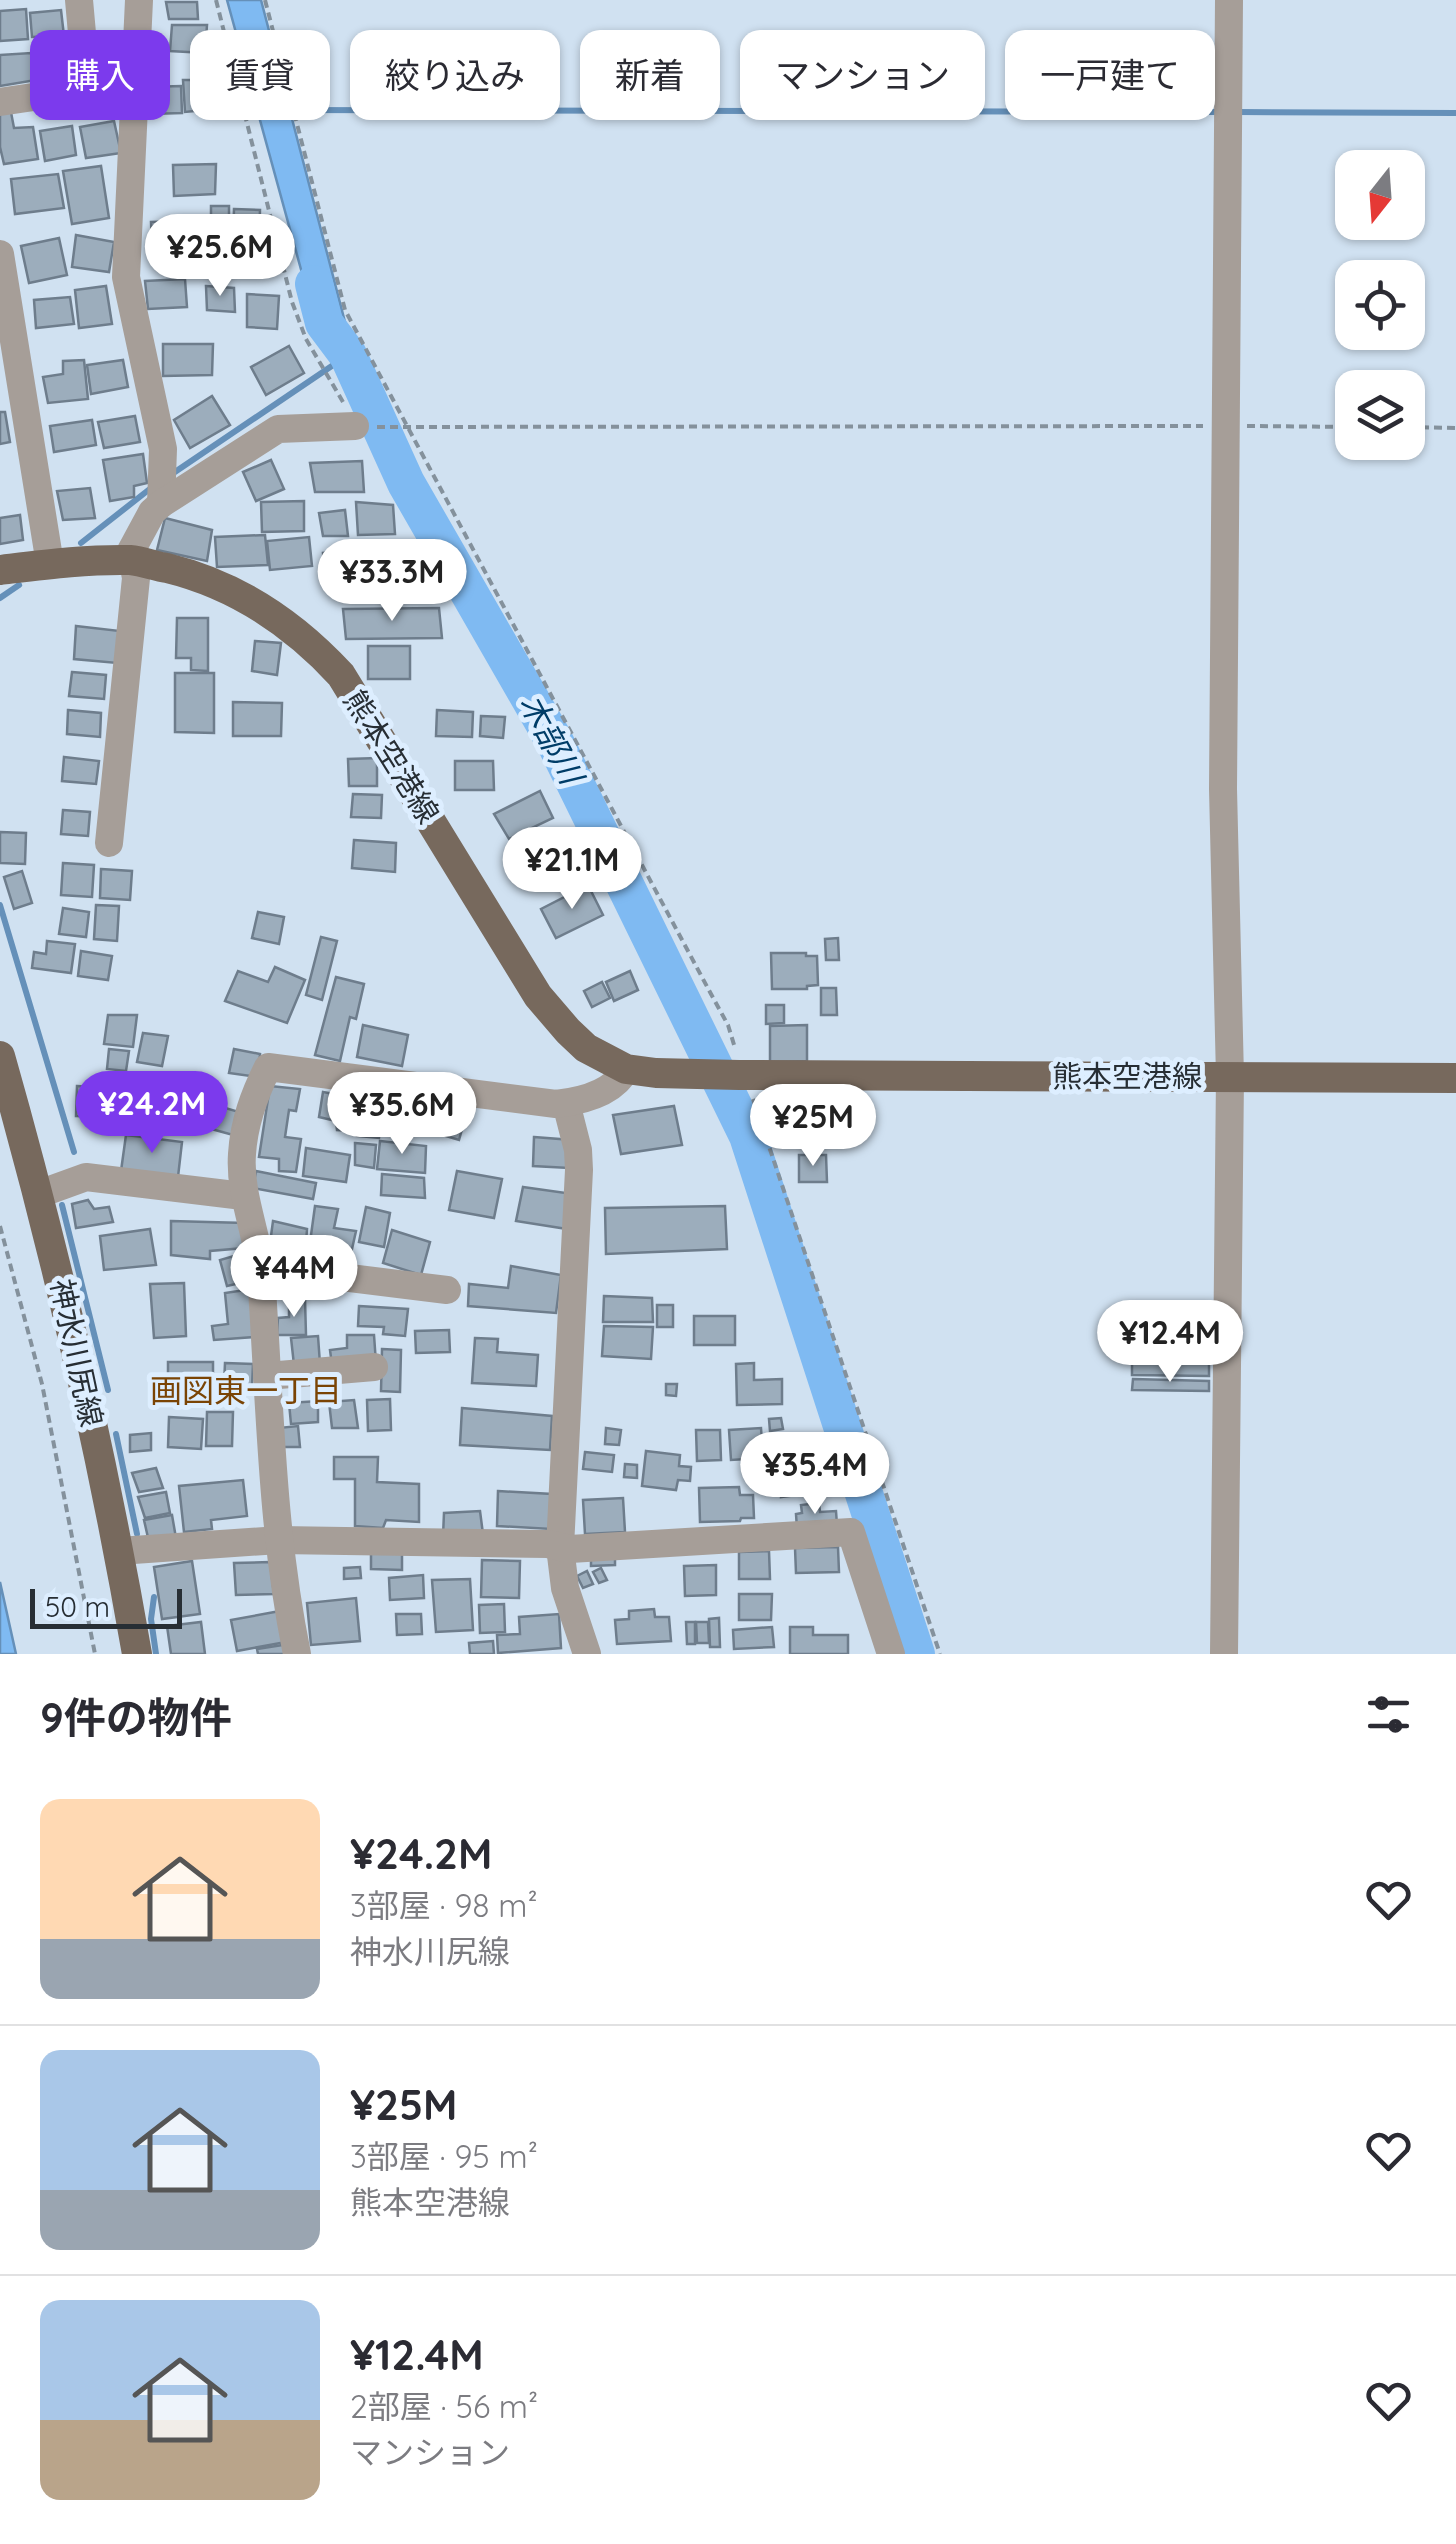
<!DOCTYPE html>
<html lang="ja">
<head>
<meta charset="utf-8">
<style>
	:root { --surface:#fff; --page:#f2f2f3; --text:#2b2b33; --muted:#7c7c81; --line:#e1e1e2; --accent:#7c3aed }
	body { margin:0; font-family:Quicksand,"Noto Sans JP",sans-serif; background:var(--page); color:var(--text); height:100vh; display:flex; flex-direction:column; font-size:38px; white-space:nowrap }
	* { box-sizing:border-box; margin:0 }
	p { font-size:32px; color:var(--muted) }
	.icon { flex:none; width:55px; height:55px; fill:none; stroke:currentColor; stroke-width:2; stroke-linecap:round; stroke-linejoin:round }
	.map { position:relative; height:1654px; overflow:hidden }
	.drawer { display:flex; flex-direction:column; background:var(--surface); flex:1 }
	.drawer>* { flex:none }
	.hud { position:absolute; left:30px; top:30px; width:1398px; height:90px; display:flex; gap:20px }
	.needle { width:65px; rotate:197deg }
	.tools { position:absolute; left:1335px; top:150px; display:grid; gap:20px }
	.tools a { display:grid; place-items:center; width:90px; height:90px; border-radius:20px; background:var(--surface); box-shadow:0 2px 8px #0004; font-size:50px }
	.scale { position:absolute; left:30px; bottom:25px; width:152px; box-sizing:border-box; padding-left:10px; border:5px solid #272e34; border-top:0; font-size:28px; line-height:35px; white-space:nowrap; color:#272e34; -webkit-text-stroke:8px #def; paint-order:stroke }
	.price { position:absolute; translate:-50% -85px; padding:0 22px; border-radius:35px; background:#fff; color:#222; font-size:32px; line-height:65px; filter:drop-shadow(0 2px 5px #0008) }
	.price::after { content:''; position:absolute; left:50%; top:60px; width:30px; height:22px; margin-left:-15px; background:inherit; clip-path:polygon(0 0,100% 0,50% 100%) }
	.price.active { background:var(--accent); color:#fff }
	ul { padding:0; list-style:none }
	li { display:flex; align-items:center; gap:30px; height:250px; padding:0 40px }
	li+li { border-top:2px solid var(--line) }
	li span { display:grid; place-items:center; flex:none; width:280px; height:200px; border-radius:20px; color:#555 }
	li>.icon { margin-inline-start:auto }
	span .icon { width:120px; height:120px; fill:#fffc; stroke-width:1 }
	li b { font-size:42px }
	h2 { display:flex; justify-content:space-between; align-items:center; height:120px; padding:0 40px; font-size:42px }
	.chip { padding:0 35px; border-radius:20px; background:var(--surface); box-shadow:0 2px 8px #0004; font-size:35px; line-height:90px }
	.chip.active { background:var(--accent); color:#fff }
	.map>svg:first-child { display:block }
	.water { fill:#7fbaf2; stroke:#6590b9; stroke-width:2.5 }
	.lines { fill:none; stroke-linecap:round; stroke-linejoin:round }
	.stream { stroke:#6590b9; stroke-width:6 }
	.river { stroke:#7fbaf2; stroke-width:38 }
	.building { fill:#9cadbc; stroke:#6e7d8c; stroke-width:2.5 }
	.path { stroke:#84919c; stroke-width:4; stroke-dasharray:8 5; stroke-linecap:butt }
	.minor { stroke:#a69e98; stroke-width:28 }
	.major { stroke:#77695d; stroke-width:30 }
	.labels { text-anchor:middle; stroke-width:10; stroke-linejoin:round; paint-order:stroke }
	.street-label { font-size:30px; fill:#272e34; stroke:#def }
	.water-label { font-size:32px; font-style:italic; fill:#003d68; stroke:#def }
	.neighbourhood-label { font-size:32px; fill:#7a4405; stroke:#def }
</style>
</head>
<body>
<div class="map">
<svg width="1456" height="1654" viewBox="0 0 1456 1654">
	<rect width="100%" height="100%" fill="#d0e1f1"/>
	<g class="water">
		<polygon points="227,0 261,0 345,322 319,335"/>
		<polygon points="0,1582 16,1654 0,1654"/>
	</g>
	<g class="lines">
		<g class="stream">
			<polyline points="283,110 1220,112"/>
			<polyline points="1238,112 1456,113"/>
			<polyline points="169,476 348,355"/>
			<polyline points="81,543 151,488"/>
			<polyline points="0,598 19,585"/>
			<polyline points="0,905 74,1152"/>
			<polyline points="62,1205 108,1390"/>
			<polyline points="116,1434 137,1534"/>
			<polyline points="154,1597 151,1619 156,1654"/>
		</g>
		<polyline class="river" points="314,284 324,323 348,355 406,483 555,742 748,1136 916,1654"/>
	</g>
	<g class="building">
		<polygon points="166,2 197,2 198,19 169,19"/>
		<polygon points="26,9 28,39 0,41 0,11"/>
		<polygon points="61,10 64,36 32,37 30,13"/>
		<polygon points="172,25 207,25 205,53 170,51"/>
		<polygon points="67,47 68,84 40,86 37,48"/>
		<polygon points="31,53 36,80 0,86 0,55"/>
		<polygon points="206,77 230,77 230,109 206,108"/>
		<polygon points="183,80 204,80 205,110 185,112"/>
		<polygon points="181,86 182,113 150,114 148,87"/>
		<polygon points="10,107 14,128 33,127 38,159 4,164 0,147 0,111"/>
		<polygon points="114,121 121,153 86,158 80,127"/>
		<polygon points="72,126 76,155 45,161 40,131"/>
		<polygon points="216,164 215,194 174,196 173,165"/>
		<polygon points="101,166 109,218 72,224 63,171"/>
		<polygon points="58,174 64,208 15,214 11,179"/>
		<polygon points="211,206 229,206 229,238 211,237"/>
		<polygon points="234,209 260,210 259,241 233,240"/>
		<polygon points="186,221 186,246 152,247 151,222"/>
		<polygon points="76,235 114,242 109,272 72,267"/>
		<polygon points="59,238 67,275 29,283 21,246"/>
		<polygon points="185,279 187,307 148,309 145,281"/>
		<polygon points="106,286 112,324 79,328 75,290"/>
		<polygon points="206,286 234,288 235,312 207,310"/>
		<polygon points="247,294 279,296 277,329 247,327"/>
		<polygon points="70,297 74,324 36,328 34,300"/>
		<polygon points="163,344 213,344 212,375 163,376"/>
		<polygon points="289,346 304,373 266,395 251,367"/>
		<polygon points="84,360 88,399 48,403 43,377 63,374 63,361"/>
		<polygon points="123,360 128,387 91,394 87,365"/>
		<polygon points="212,396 230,425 190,448 174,420"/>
		<polygon points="0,412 5,412 10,442 0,444"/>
		<polygon points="135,416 140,442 104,448 98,422"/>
		<polygon points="92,420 96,445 54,452 50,426"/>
		<polygon points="143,454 147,483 134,486 134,497 110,501 103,460"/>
		<polygon points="271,460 284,489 256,501 243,472"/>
		<polygon points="362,461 364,492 315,492 310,463"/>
		<polygon points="90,488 95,518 63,520 57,491"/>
		<polygon points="304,501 304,531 262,532 261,502"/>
		<polygon points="356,502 393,505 395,534 358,535"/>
		<polygon points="345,510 348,536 323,536 319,513"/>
		<polygon points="20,515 23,540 0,544 0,518"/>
		<polygon points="165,518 212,530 207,561 157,550"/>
		<polygon points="265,535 268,565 217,567 215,537"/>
		<polygon points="309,537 312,566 270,570 267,541"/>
		<polygon points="415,544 418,573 377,575 376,546"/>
		<polygon points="365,550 367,572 325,577 323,553"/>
		<polygon points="439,608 442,638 346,639 343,609"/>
		<polygon points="177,618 208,618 208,671 191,670 191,658 176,658"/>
		<polygon points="76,626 120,631 117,663 74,659"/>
		<polygon points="255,641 281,643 277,675 252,671"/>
		<rect x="368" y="646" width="42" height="33"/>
		<polygon points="72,672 106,675 104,699 69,696"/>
		<polygon points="175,673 214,673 214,733 175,732"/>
		<polygon points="233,702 282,703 281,736 233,736"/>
		<polygon points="68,710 101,713 100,737 67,734"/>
		<polygon points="437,710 473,712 472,737 436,736"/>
		<polygon points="481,716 505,717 503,738 480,736"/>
		<polygon points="64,757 99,761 96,784 62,781"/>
		<polygon points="377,758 377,786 349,786 348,759"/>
		<polygon points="455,761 493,761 494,790 455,790"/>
		<polygon points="540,791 553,818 509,839 494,814"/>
		<polygon points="353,794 382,795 381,818 351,817"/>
		<polygon points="63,810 90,812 88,836 61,834"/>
		<polygon points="0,832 26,833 25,864 0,863"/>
		<polygon points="354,840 396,843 395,872 352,868"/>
		<polygon points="564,841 577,868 532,888 518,861"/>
		<polygon points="63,863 94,865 92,897 61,895"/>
		<polygon points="101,869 132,871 130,900 100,898"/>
		<polygon points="22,871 32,903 14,909 4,877"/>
		<polygon points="588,885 603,915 556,938 541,909"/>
		<polygon points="96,905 119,906 117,941 94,939"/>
		<polygon points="63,908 89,912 86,937 59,934"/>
		<polygon points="258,912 284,917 279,944 252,938"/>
		<polygon points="321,937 337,941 322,1000 306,995"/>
		<polygon points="838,938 839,960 826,960 825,939"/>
		<polygon points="47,941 75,944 71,973 32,968 34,952 46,954"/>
		<polygon points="81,951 112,956 108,980 78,976"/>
		<polygon points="771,953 806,953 806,956 817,956 818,985 807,986 807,989 772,989"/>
		<polygon points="275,967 305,980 287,1023 225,1001 238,971 268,982"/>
		<polygon points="630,971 638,990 614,1001 606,982"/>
		<polygon points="336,977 364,984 356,1019 350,1017 340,1061 315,1055"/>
		<polygon points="602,982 610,998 592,1007 584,991"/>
		<polygon points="821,988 836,988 837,1015 821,1015"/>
		<polygon points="766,1005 784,1005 784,1023 766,1024"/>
		<polygon points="108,1015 137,1015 133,1047 104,1044"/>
		<polygon points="363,1025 408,1035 402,1066 357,1057"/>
		<polygon points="807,1025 807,1061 770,1062 770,1026"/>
		<polygon points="143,1033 168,1036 162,1066 137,1062"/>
		<polygon points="109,1049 129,1051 126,1071 107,1069"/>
		<polygon points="234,1049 260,1054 258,1077 229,1073"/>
		<polygon points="134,1074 176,1081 172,1104 132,1097"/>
		<polygon points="77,1086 125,1089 122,1117 76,1116"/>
		<polygon points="270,1086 300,1089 296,1111 289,1110 285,1137 301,1139 296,1172 279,1171 279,1159 259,1157"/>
		<polygon points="323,1092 357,1098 353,1131 337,1130 336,1121 319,1117"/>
		<rect x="799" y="1097" width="25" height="20"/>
		<polygon points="202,1101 239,1112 233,1135 197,1125"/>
		<polygon points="674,1106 682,1145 621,1154 613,1115"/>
		<polygon points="448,1109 466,1115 459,1140 439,1134"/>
		<polygon points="361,1112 382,1115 379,1138 357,1136"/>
		<polygon points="427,1112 442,1116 438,1132 422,1128"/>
		<polygon points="126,1135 182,1142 178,1177 121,1171"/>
		<polygon points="534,1137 572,1140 569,1168 533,1166"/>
		<polygon points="380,1141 426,1146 425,1173 377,1169"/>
		<polygon points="355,1143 376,1145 374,1168 355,1165"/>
		<polygon points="306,1148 350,1155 346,1182 303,1176"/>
		<polygon points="799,1155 826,1155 827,1182 799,1182"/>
		<polygon points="256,1171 316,1183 313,1199 253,1188"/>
		<polygon points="457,1171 502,1179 494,1218 449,1210"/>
		<polygon points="382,1174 424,1178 425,1198 381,1195"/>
		<polygon points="523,1187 573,1194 567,1229 516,1221"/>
		<polygon points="88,1200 94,1209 109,1207 113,1222 76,1228 72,1204"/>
		<polygon points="315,1206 338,1209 334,1228 356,1231 348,1267 308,1257"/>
		<polygon points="725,1206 727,1249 606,1254 605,1208"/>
		<polygon points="366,1207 390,1213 384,1247 359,1242"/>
		<polygon points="171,1221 245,1223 244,1248 210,1251 210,1259 171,1255"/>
		<polygon points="273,1221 307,1229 305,1258 269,1251"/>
		<polygon points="150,1229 156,1265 104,1270 100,1236"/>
		<polygon points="392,1230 430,1242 421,1275 383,1263"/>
		<polygon points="251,1251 253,1280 227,1286 220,1260"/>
		<polygon points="511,1266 561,1275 556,1313 468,1306 469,1284 508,1288"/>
		<polygon points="184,1283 186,1336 154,1338 150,1284"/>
		<polygon points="252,1289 254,1337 214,1340 212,1326 228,1324 225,1293"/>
		<polygon points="604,1296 652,1298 653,1322 603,1322"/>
		<polygon points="289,1299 305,1299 306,1335 277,1335 278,1318 289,1317"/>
		<polygon points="1136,1302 1208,1303 1208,1320 1136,1318"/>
		<rect x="657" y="1305" width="16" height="22"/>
		<polygon points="359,1306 408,1309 405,1336 383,1334 384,1327 358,1326"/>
		<rect x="694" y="1316" width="41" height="29"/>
		<polygon points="1133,1321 1209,1323 1209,1335 1132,1334"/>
		<polygon points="604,1326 653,1327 651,1359 602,1356"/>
		<polygon points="449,1330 450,1352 416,1353 415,1331"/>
		<polygon points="347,1335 374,1335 376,1363 332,1365 330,1350 347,1348"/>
		<polygon points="318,1336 320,1364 294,1365 291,1338"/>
		<polygon points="475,1338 498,1339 497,1352 538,1355 536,1386 472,1383"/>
		<polygon points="1133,1338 1207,1340 1206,1355 1132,1353"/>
		<polygon points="382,1349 401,1350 400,1392 381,1391"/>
		<polygon points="1132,1358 1209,1360 1209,1376 1132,1375"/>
		<polygon points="168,1362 213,1362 213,1396 168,1393"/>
		<polygon points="225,1363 253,1364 252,1386 224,1385"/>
		<polygon points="754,1363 754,1380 782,1379 782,1404 737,1405 736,1364"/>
		<polygon points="1133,1379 1209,1381 1209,1391 1132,1390"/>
		<polygon points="666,1384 677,1384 676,1396 666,1395"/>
		<polygon points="390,1399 391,1430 368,1431 367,1400"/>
		<polygon points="354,1400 358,1428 332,1428 329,1402"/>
		<polygon points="318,1401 318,1422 291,1424 289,1403"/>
		<polygon points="462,1408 552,1416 550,1450 460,1445"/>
		<polygon points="207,1412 233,1412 232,1446 206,1446"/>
		<polygon points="169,1417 203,1419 201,1449 168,1447"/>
		<polygon points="781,1418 783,1429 770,1431 769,1419"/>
		<polygon points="298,1426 300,1447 280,1447 278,1428"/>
		<polygon points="606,1428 621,1430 619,1445 605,1444"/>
		<polygon points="761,1428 763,1458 731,1460 729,1430"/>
		<polygon points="696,1430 720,1430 721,1460 697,1461"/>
		<polygon points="151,1433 151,1450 130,1452 130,1435"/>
		<polygon points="799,1435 801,1464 783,1465 783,1458 771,1459 769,1437"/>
		<polygon points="646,1451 680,1455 679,1466 691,1467 690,1481 678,1480 676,1490 642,1486"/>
		<polygon points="585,1452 614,1455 612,1472 583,1469"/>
		<polygon points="334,1457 378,1457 377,1482 419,1484 419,1522 386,1520 383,1528 355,1526 355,1479 334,1479"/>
		<polygon points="625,1464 637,1465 637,1478 624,1477"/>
		<polygon points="156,1468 163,1488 139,1492 132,1473"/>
		<polygon points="803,1471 804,1474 811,1474 812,1493 781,1497 781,1493 773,1494 772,1473"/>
		<polygon points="243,1480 247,1516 211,1520 212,1529 184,1532 179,1486"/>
		<polygon points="739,1487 740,1495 753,1495 754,1518 741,1518 740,1521 700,1522 699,1488"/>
		<polygon points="498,1491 552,1494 551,1529 497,1526"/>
		<polygon points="166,1492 170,1513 145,1518 138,1497"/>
		<polygon points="623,1498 625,1532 585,1534 583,1500"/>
		<polygon points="819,1503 820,1512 836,1511 837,1525 797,1529 796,1514 802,1513 801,1505"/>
		<polygon points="480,1511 483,1534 443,1536 444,1513"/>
		<polygon points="172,1515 176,1538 149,1542 144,1520"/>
		<polygon points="838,1547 839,1572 796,1573 795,1548"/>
		<polygon points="371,1549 402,1549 402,1570 371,1569"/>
		<polygon points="769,1551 770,1579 739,1579 739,1552"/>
		<polygon points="615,1553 615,1565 591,1566 591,1554"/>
		<polygon points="482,1560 520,1561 519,1598 481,1597"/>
		<polygon points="192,1561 200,1614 162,1619 154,1567"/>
		<polygon points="270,1562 274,1594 236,1595 234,1563"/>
		<polygon points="716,1565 716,1595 685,1596 684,1566"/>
		<polygon points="360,1567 361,1578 344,1579 344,1568"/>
		<polygon points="601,1568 607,1580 599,1583 593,1572"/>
		<polygon points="587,1571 593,1584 583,1588 577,1576"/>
		<polygon points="423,1575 424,1598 390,1600 389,1578"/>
		<polygon points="470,1579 473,1630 436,1632 432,1580"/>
		<polygon points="739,1594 772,1594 771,1620 739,1620"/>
		<polygon points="356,1598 360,1641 311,1645 307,1603"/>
		<polygon points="504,1604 505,1632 480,1633 479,1605"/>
		<polygon points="654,1609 655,1617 669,1617 671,1641 617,1644 615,1620 629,1619 629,1611"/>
		<polygon points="280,1611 286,1642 237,1651 231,1620"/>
		<polygon points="396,1614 421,1614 422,1634 397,1635"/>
		<polygon points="559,1614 561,1648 498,1653 497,1635 520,1634 519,1617"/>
		<polygon points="719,1618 720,1647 710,1647 709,1619"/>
		<polygon points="201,1622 205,1654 171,1654 167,1626"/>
		<polygon points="686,1622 695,1622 695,1644 687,1644"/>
		<polygon points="696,1622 708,1622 709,1643 697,1643"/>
		<polygon points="772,1627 774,1647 734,1649 733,1630"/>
		<polygon points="790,1627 813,1627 813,1635 848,1635 848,1654 790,1654"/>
		<polygon points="493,1641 494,1654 470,1654 469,1643"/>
		<polygon points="289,1644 291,1654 258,1654 257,1649"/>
	</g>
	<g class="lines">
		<g class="path">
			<polyline points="216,0 292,302 306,339 343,402"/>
			<polyline points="265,0 345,310 711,994 728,1025 735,1048"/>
			<polyline points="1247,426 1352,427"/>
			<polyline points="377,427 1203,426"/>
			<polyline points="1408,427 1456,428"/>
			<polyline points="753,1099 940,1654"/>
			<polyline points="0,1226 42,1384 95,1654"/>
		</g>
		<g class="minor">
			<polyline points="79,0 87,89"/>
			<polyline points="139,0 126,277 163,449 161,504"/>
			<polyline points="0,102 135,82"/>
			<polyline points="0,254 50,564"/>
			<polyline points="109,843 136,578 131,551 152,512 161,504 278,429 355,426"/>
			<polyline points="566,1103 578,1150 579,1170 560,1547 565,1588 587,1654"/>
			<polyline points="39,1194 86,1177 243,1196"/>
			<polyline points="261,1267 447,1290"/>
			<polyline points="267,1376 374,1367"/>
			<polyline points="119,1551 279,1540 548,1544 570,1549 851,1532 891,1654"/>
			<path d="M297 1654C271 1528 270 1401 261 1274 258 1233 239 1196 242 1154 244 1122 254 1095 268 1067L556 1104C582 1101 614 1093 626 1069"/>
			<polyline points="1224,1654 1230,1077 1223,789 1229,0"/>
		</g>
		<g class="major">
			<path d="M0 570C42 565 87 559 130 560 142 561 155 566 167 568 237 585 293 623 341 675L538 996 568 1031 586 1048 626 1069 656 1073 739 1075 1456 1078"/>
			<path d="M0 1056C56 1253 102 1452 137 1654"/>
		</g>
	</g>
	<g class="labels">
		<g class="street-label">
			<text transform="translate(391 757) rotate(58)" y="10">熊本空港線</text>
			<text x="1127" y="1087">熊本空港線</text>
			<text transform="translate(76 1353) rotate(78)" y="10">神水川尻線</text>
		</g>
		<g class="water-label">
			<text transform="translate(551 739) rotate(62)" y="11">木部川</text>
		</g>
		<g class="neighbourhood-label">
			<text x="246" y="1402">画図東一丁目</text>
		</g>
	</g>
</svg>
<div class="tools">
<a><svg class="needle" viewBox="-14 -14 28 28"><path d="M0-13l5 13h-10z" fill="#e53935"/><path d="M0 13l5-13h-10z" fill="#7c7c81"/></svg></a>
<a><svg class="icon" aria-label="locate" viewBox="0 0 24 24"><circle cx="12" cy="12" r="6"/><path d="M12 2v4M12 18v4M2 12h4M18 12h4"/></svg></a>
<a><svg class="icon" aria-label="layers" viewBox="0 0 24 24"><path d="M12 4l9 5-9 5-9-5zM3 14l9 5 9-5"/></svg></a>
</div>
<div class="scale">50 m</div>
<b class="price" style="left:220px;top:299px">¥25.6M</b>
<b class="price" style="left:392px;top:624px">¥33.3M</b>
<b class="price" style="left:572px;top:912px">¥21.1M</b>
<b class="price active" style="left:152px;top:1156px">¥24.2M</b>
<b class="price" style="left:402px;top:1157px">¥35.6M</b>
<b class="price" style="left:813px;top:1169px">¥25M</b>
<b class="price" style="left:294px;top:1320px">¥44M</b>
<b class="price" style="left:1170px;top:1385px">¥12.4M</b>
<b class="price" style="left:815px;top:1517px">¥35.4M</b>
<div class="hud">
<a class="chip active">購入</a>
<a class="chip">賃貸</a>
<a class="chip">絞り込み</a>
<a class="chip">新着</a>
<a class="chip">マンション</a>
<a class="chip">一戸建て</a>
</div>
</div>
<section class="drawer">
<h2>9件の物件<svg class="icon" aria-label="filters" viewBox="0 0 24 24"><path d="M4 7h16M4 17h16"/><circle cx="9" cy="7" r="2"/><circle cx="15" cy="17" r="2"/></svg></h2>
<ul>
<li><span style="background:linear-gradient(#ffd9b3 70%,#9aa5b1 0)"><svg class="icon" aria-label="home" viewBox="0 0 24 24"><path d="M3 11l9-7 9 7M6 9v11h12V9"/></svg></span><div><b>¥24.2M</b><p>3部屋 · 98 m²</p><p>神水川尻線</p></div><svg class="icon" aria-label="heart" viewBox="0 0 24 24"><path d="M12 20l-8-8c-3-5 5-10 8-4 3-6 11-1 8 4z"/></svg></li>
<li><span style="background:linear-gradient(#a9c7e8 70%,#9aa5b1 0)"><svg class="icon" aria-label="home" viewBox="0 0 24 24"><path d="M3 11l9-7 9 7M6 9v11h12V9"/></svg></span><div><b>¥25M</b><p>3部屋 · 95 m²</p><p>熊本空港線</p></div><svg class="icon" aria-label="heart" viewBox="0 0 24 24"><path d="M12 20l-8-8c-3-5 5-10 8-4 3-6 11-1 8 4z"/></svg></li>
<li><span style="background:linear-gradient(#a9c7e8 60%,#b9a48a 0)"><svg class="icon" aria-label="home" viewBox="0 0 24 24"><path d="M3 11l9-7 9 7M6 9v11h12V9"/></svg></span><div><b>¥12.4M</b><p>2部屋 · 56 m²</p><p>マンション</p></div><svg class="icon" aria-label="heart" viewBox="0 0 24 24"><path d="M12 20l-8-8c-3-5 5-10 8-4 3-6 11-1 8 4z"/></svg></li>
</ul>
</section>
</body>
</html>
